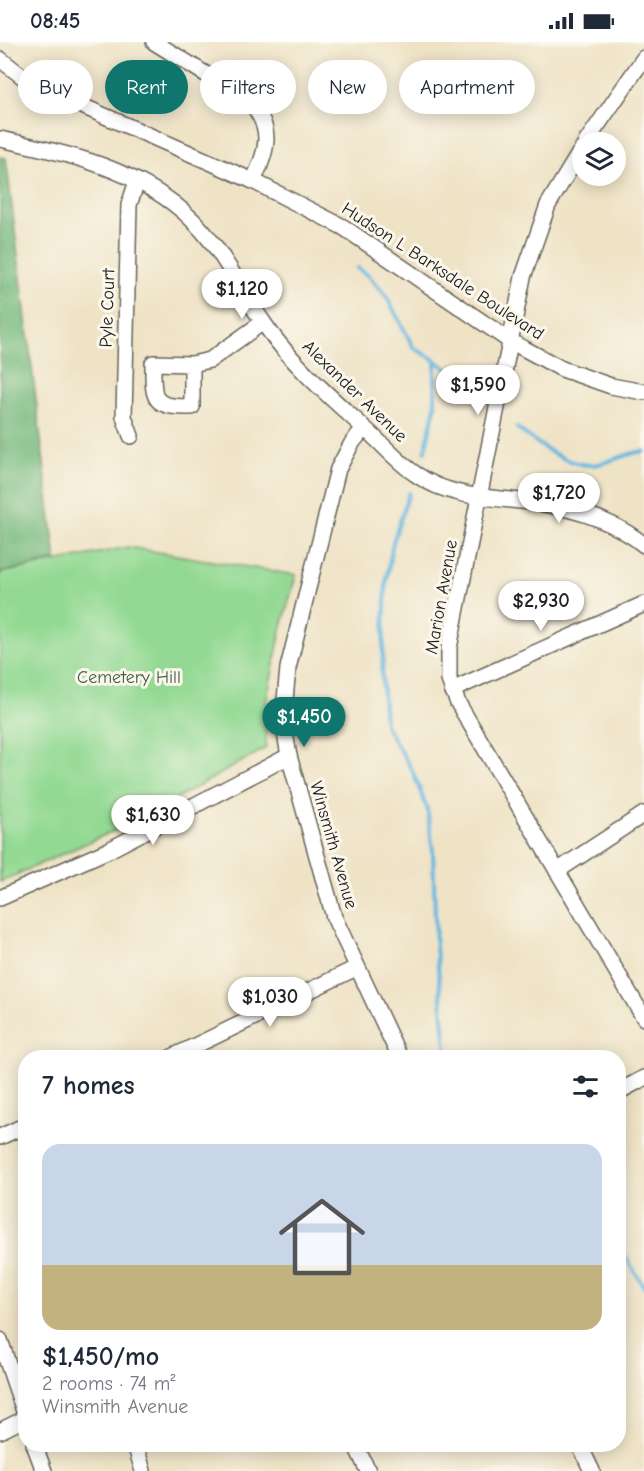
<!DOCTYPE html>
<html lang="en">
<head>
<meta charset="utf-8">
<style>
	:root { --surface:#fff; --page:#f2f2f3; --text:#1f2937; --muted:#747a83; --line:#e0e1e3; --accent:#0f766e }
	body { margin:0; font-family:"Comic Neue",sans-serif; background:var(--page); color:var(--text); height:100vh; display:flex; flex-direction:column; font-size:22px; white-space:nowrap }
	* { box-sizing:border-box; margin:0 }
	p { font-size:20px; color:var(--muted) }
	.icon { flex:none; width:33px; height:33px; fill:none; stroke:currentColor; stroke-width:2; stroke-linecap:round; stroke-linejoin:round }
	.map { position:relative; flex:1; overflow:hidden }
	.side { position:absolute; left:18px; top:1008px; width:608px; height:402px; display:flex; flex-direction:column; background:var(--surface); border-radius:24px; box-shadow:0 3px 15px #0003 }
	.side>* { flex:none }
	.hud { position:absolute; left:18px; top:18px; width:609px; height:54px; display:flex; gap:12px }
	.fabs { position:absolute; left:572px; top:90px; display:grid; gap:12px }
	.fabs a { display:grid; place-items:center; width:54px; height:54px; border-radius:50%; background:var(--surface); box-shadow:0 3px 15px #0003; font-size:30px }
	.price { position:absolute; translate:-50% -51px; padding:0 14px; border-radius:21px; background:#fff; color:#222; font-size:20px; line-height:39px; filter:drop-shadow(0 2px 3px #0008) }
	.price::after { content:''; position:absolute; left:50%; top:36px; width:18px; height:14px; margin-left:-9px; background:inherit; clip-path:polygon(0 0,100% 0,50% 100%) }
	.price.active { background:var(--accent); color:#fff }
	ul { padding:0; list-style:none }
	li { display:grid; align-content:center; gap:12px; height:318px; padding:0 24px }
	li+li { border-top:2px solid var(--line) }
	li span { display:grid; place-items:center; height:186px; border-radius:18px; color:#555 }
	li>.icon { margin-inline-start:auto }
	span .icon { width:108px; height:108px; fill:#fffc; stroke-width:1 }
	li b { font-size:26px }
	h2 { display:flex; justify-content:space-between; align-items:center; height:72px; padding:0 24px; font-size:26px }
	.tag { padding:0 21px; border-radius:27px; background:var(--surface); box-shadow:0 3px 15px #0003; font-size:21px; line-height:54px }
	.tag.active { background:var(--accent); color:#fff }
	.status { display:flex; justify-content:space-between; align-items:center; height:42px; padding:0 30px; background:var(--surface); direction:ltr }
	.status svg { height:16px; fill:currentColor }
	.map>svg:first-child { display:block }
	.green { fill:#93d993; stroke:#587a58; stroke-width:1.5 }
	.forest { fill:#76b97d; stroke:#496a4c; stroke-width:1.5 }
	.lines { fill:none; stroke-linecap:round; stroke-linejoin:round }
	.stream { stroke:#63b6df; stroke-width:4 }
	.minor-casing { stroke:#666258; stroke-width:18 }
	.minor { stroke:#fff; stroke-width:15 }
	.labels { text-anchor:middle; stroke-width:6; stroke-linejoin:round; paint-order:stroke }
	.street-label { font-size:18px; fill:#1c1c1c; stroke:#fbf7ec }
	.park-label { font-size:18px; fill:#465e46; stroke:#fbf7ec }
</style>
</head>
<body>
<div class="status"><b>08:45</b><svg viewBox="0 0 49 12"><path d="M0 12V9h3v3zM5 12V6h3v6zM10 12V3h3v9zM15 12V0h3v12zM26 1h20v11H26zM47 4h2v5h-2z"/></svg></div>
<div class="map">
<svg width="644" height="1429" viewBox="0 0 644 1429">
	<rect width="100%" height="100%" fill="#fbf7ec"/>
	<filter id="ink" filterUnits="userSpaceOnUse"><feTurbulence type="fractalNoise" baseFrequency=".0167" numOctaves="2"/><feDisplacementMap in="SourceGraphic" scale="12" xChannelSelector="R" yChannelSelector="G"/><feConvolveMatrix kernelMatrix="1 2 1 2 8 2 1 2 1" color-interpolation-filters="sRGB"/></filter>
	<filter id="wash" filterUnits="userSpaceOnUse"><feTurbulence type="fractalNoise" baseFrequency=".008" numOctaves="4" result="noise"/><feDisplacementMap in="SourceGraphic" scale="24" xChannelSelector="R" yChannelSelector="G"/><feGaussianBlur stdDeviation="1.35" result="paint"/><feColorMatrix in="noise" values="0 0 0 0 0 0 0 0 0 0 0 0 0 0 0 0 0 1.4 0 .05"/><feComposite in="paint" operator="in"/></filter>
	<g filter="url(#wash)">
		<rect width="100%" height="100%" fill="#efe3c6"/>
		<polygon class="green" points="128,505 296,533 281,588 266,661 266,706 138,778 0,840 0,531"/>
		<polygon class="forest" points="0,115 6,116 56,518 0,531"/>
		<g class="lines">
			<g class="stream">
				<polyline points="357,226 369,234 386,254 414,306 435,318 475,348"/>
				<path d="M516 385C536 401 572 429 599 422 615 418 628 411 644 409"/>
				<polyline points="425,409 435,365 435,318"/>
				<polyline points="409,451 393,500 386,541 382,634 385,683 412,728 427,766 433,808 436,905 447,1016"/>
				<polyline points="618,1208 626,1215 644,1245"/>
			</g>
		</g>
	</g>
	<g filter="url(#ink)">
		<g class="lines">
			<g class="minor-casing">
				<g id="minor">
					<path d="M154 0 249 59C274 86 268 108 253 139"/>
					<polyline points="0,17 32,42 253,139 343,185 510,299 562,327 611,344 644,350"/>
					<path d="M0 97C61 110 122 123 173 161 220 197 233 238 265 283 295 326 335 359 373 394 387 407 401 423 417 433 453 458 498 455 539 461 576 467 615 479 644 503"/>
					<polyline points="586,100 644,16"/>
					<polyline points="582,107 548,163 523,235 449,606 449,638 458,661 644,976"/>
					<path d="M192 322V365C152 365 153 359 153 321L192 322 210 318 263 280"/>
					<polyline points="364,386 352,401 338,427 288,626 283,679 289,714 334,875 400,1016"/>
					<polyline points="131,394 124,375 129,163 137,139"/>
					<polyline points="452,648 644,562"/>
					<polyline points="557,829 644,772"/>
					<polyline points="0,856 109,808 289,714"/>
					<polyline points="170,1016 356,926"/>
					<polyline points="618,1050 644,1036"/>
					<polyline points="0,1095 26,1083"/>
					<polyline points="0,1298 26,1375"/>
					<polyline points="0,1389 26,1376"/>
					<polyline points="34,1402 44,1429"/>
					<polyline points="135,1402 143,1429"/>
					<polyline points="355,1402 368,1429"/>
					<polyline points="579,1402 592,1429"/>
				</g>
			</g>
			<use href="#minor" class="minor"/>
		</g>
	</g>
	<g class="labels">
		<g class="street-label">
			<text transform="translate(443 229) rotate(33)" y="6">Hudson L Barksdale Boulevard</text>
			<text transform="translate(107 266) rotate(-88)" y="6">Pyle Court</text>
			<text transform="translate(355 349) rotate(44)" y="6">Alexander Avenue</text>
			<text transform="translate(441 555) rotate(-80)" y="6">Marion Avenue</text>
			<text transform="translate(334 803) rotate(74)" y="6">Winsmith Avenue</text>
		</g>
		<g class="park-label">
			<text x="129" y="641">Cemetery Hill</text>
		</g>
	</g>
</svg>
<div class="fabs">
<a><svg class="icon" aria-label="layers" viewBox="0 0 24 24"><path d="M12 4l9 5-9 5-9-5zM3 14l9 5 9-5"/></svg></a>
</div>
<b class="price" style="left:242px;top:278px">$1,120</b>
<b class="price" style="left:478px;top:374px">$1,590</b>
<b class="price" style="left:559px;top:482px">$1,720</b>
<b class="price" style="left:541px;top:590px">$2,930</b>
<b class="price active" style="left:304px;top:706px">$1,450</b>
<b class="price" style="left:153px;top:804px">$1,630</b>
<b class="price" style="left:270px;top:986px">$1,030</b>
<div class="hud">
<a class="tag">Buy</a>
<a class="tag active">Rent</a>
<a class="tag">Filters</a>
<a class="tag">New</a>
<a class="tag">Apartment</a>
</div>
<section class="side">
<h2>7 homes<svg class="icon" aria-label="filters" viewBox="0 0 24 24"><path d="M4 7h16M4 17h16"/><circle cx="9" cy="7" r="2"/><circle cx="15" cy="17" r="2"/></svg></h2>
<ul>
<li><span style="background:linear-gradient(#c9d6e8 65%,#c2b280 0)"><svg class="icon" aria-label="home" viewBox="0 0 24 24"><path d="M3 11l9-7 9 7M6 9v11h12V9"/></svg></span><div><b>$1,450/mo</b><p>2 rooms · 74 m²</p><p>Winsmith Avenue</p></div></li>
</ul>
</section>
</div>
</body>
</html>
